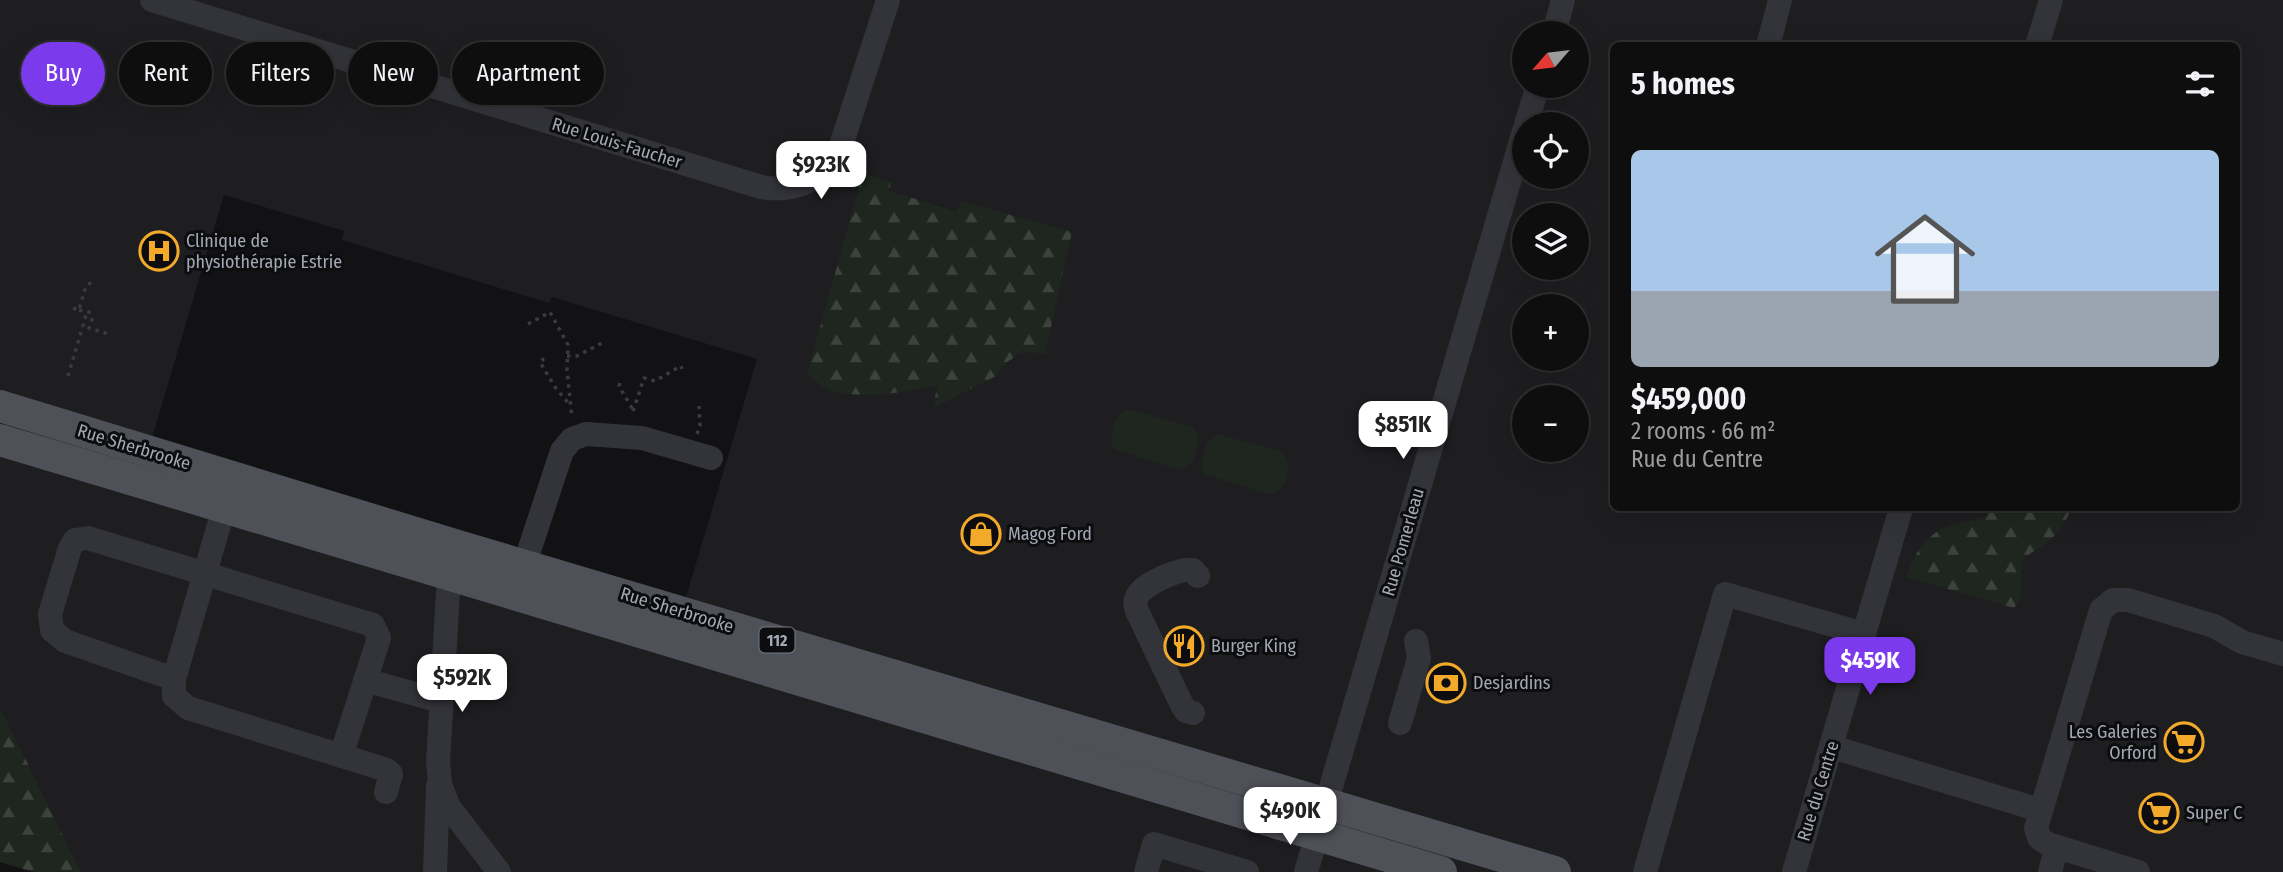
<!DOCTYPE html>
<html lang="en">
<head>
<meta charset="utf-8">
<style>
	:root { --surface:#0e0e0f; --page:#171718; --text:#f1f3f6; --muted:#9b9c9e; --line:#2e2e2f; --accent:#7c3aed }
	body { margin:0; font-family:"Fira Sans Condensed",sans-serif; background:var(--page); color:var(--text); height:100vh; display:flex; flex-direction:column; font-size:26px; white-space:nowrap }
	* { box-sizing:border-box; margin:0 }
	p { font-size:23px; color:var(--muted) }
	.icon { flex:none; width:38px; height:38px; fill:none; stroke:currentColor; stroke-width:2; stroke-linecap:round; stroke-linejoin:round }
	.map { position:relative; flex:1; overflow:hidden }
	.panel { position:absolute; left:1610px; top:42px; width:630px; height:469px; display:flex; flex-direction:column; background:var(--surface); border-radius:10px; box-shadow:0 7px 28px #0002,0 0 0 2px var(--line) }
	.panel>* { flex:none }
	.top-card { position:absolute; left:21px; top:42px; width:665px; height:63px; display:flex; gap:14px }
	.needle { width:46px; rotate:242deg }
	.tools { position:absolute; left:1512px; top:21px; display:grid; gap:14px }
	.tools a { display:grid; place-items:center; width:77px; height:77px; border-radius:50%; background:var(--surface); box-shadow:0 7px 28px #0002,0 0 0 2px var(--line); font-size:35px }
	.price { position:absolute; translate:-50% -60px; padding:0 16px; border-radius:14px; background:#fff; color:#222; font-size:23px; line-height:46px; filter:drop-shadow(0 2px 4px #0008) }
	.price::after { content:''; position:absolute; left:50%; top:42px; width:21px; height:16px; margin-left:-10px; background:inherit; clip-path:polygon(0 0,100% 0,50% 100%) }
	.price.current { background:var(--accent); color:#fff }
	ul { padding:0; list-style:none }
	li { display:grid; align-content:center; gap:14px; height:371px; padding:0 21px }
	li+li { border-top:2px solid var(--line) }
	li span { display:grid; place-items:center; height:217px; border-radius:10px; color:#555 }
	li>.icon { margin-inline-start:auto }
	span .icon { width:126px; height:126px; fill:#fffc; stroke-width:1 }
	li b { font-size:30px }
	h2 { display:flex; justify-content:space-between; align-items:center; height:84px; padding:0 21px; font-size:30px }
	.tag { padding:0 24px; border-radius:32px; background:var(--surface); box-shadow:0 7px 28px #0002,0 0 0 2px var(--line); font-size:24px; line-height:63px }
	.tag.current { background:var(--accent); color:#fff }
	.map>svg:first-child { display:block }
	.built { fill:#1e1e21; fill-rule:evenodd }
	.forest { fill:url(#forest-firs) }
	.garden { fill:#1e261f }
	.lines { fill:none; stroke-linecap:round; stroke-linejoin:round }
	.path { stroke:#393b40; stroke-width:3.5; stroke-dasharray:3.5 5; stroke-linecap:butt }
	.minor { stroke:#333439; stroke-width:24 }
	.major { stroke:#4f5158; stroke-width:32 }
	.labels { text-anchor:middle; stroke-width:6; stroke-linejoin:round; paint-order:stroke }
	.shield { fill:#0d0d0f; stroke:#767a82; stroke-width:2 }
	.shield-label { font-size:16px; font-weight:bold; fill:#a3a9b4 }
	.street-label { font-size:18px; fill:#a3a9b4; stroke:#0d0d0f }
	.poi-label { font-size:18px; fill:#a3a9b4; stroke:#0d0d0f; text-anchor:start }
</style>
</head>
<body>
<div class="map">
<svg width="2283" height="872" viewBox="0 0 2283 872">
	<defs>
		<pattern id="forest-firs" width="22" height="20" patternUnits="userSpaceOnUse" patternTransform="scale(1.75)"><rect width="22" height="20" fill="#1e261f"/><path d="M5 1l3.5 6h-7zM16 11l3.5 6h-7z" fill="#3c433d"/></pattern>
	</defs>
	<rect width="100%" height="100%" fill="#121214"/>
	<path class="built" d="M0 0H2283V872H81L0 707ZM1524 33H1577V86H1524ZM1614 46H2236V508H1614ZM1524 124H1577V177H1524ZM863 173 890 182 888 191 958 211 961 201 1032 352 1019 354 1006 363 998 375 933 407 937 386 883 394 829 389ZM224 195 344 231 342 240 549 303 552 297 757 359 686 597 152 438ZM1524 215H1577V268H1524ZM1524 306H1577V359H1524ZM1524 397H1577V450H1524Z"/>
	<g class="forest">
		<path d="M863 173 891 182 889 191 957 211 961 201 1072 232 1045 354 1032 352 1019 354 1006 363 998 375 933 408 937 386C904 392 863 400 830 390 822 387 814 379 807 374Z"/>
		<path d="M1995 508H2052L2069 513C2065 525 2056 536 2046 543 2039 549 2028 553 2024 560 2016 578 2029 590 2014 608L1906 577C1914 555 1925 535 1948 526 1964 520 1983 522 1995 508Z"/>
		<polygon points="0,707 81,872 33,872 0,862"/>
	</g>
	<g class="garden">
		<path d="M1127 409 1193 427 1199 437C1196 451 1195 470 1177 469L1114 449C1108 437 1114 414 1127 409Z"/>
		<path d="M1218 434 1280 451C1296 460 1287 495 1268 494L1204 474C1198 463 1205 439 1218 434Z"/>
	</g>
	<g class="lines">
		<g class="path">
			<polyline points="73,308 79,310 86,286 93,281"/>
			<polyline points="79,310 89,312 92,319 89,328 112,335"/>
			<polyline points="528,324 550,312 568,345 567,370 572,418"/>
			<polyline points="567,356 577,356 602,343 604,345"/>
			<polyline points="542,358 543,360 540,362 555,387 569,404"/>
			<polyline points="68,376 87,312"/>
			<polyline points="620,383 619,386 633,410"/>
			<polyline points="633,411 644,378 655,381 681,366 682,369"/>
			<polyline points="697,434 700,426 699,406"/>
		</g>
		<g class="minor">
			<path d="M152 0 761 187C793 193 819 181 838 155L888 0"/>
			<polyline points="1554,33 1563,0"/>
			<polyline points="1768,46 1780,0"/>
			<polyline points="2037,46 2051,0"/>
			<polyline points="1526,124 1538,86"/>
			<polyline points="224,508 174,679 174,696 188,708 387,770 391,774 386,792"/>
			<polyline points="454,560 449,575 438,762 440,784 449,807 499,872"/>
			<polyline points="524,566 562,451 572,439 586,434 642,438 711,458"/>
			<polyline points="174,679 65,641 52,630 50,614 70,548 75,540 88,538 373,625 379,638 341,756"/>
			<polyline points="365,680 440,701"/>
			<path d="M1193 713 1186 711 1182 705 1137 611C1135 605 1134 601 1138 595 1144 584 1181 567 1193 570L1198 576"/>
			<polyline points="1400,723 1419,658 1416,641"/>
			<polyline points="1832,747 2040,810"/>
			<polyline points="435,872 438,786"/>
			<polyline points="1146,872 1154,844 1247,872"/>
			<polyline points="1306,872 1524,131"/>
			<polyline points="1645,872 1725,594 1864,634"/>
			<polyline points="1794,872 1901,508"/>
			<polyline points="2050,872 2057,847"/>
			<polyline points="2138,872 2048,844 2039,838 2036,828 2101,610 2113,600 2128,600 2214,626 2242,642 2283,654"/>
		</g>
		<g class="major">
			<polyline points="0,406 458,546 1555,872"/>
			<polyline points="0,440 1441,872"/>
		</g>
	</g>
	<defs>
		<g id="hospital-ring" transform="scale(2.0125)"><circle r="9.5" fill="#0d0d0f" stroke="#f3aa2b" stroke-width="1.5"/><path d="M-5-5h3v3.5h4V-5h3V5h-3V1.5h-4V5h-3Z" fill="#f3aa2b"/></g>
		<g id="shop-ring" transform="scale(2.0125)"><circle r="9.5" fill="#0d0d0f" stroke="#f3aa2b" stroke-width="1.5"/><path d="M-5-2.5h2.3a2.7 3.5 0 0 1 5.4 0H5L5.5 6h-11ZM-1.5-2.5h3a1.5 2.3 0 0 0-3 0Z" fill="#f3aa2b"/></g>
		<g id="restaurant-ring" transform="scale(2.0125)"><circle r="9.5" fill="#0d0d0f" stroke="#f3aa2b" stroke-width="1.5"/><path d="M-5-6h1v4h1v-4h1v4h1v-4h1v5L-1.5 .5V6h-2V.5L-5-1ZM5-6V6H3V1.5H1.5Q1.5-4 5-6Z" fill="#f3aa2b"/></g>
		<g id="bank-ring" transform="scale(2.0125)"><circle r="9.5" fill="#0d0d0f" stroke="#f3aa2b" stroke-width="1.5"/><path d="M-6-4H6V4H-6ZM0-2.3a2.3 2.3 0 1 0 0 4.6a2.3 2.3 0 1 0 0-4.6Z" fill="#f3aa2b"/></g>
		<g id="supermarket-ring" transform="scale(2.0125)"><circle r="9.5" fill="#0d0d0f" stroke="#f3aa2b" stroke-width="1.5"/><path d="M-6-5.5h2.5l.6 2H6L4.5 2H-2.5L-4.4-4H-6ZM-1.5 3.2a1.3 1.3 0 1 0 .1 0ZM3 3.2a1.3 1.3 0 1 0 .1 0Z" fill="#f3aa2b"/></g>
	</defs>
	<g fill-rule="evenodd">
		<use href="#hospital-ring" x="159" y="251"/>
		<use href="#shop-ring" x="981" y="534"/>
		<use href="#restaurant-ring" x="1184" y="646"/>
		<use href="#bank-ring" x="1446" y="683"/>
		<use href="#supermarket-ring" x="2184" y="742"/>
		<use href="#supermarket-ring" x="2159" y="813"/>
	</g>
	<g class="labels">
		<rect class="shield" x="759.5" y="627.5" width="35" height="25" rx="5"/>
		<g class="shield-label">
			<text x="777" y="646">112</text>
		</g>
		<g class="street-label">
			<text transform="translate(617 143) rotate(17)" y="6">Rue Louis-Faucher</text>
			<text transform="translate(134 447) rotate(17)" y="6">Rue Sherbrooke</text>
			<text transform="translate(1403 542) rotate(-74)" y="6">Rue Pomerleau</text>
			<text transform="translate(677 610) rotate(17)" y="6">Rue Sherbrooke</text>
			<text transform="translate(1818 791) rotate(-73)" y="6">Rue du Centre</text>
		</g>
		<g class="poi-label">
			<text x="186" y="247">Clinique de<tspan x="186" dy="21">physiothérapie Estrie</tspan></text>
			<text x="1008" y="540">Magog Ford</text>
			<text x="1211" y="652">Burger King</text>
			<text x="1473" y="689">Desjardins</text>
			<text x="2157" y="738" text-anchor="end">Les Galeries<tspan x="2157" dy="21">Orford</tspan></text>
			<text x="2186" y="819">Super C</text>
		</g>
	</g>
</svg>
<div class="tools">
<a><svg class="needle" viewBox="-14 -14 28 28"><path d="M0-13l5 13h-10z" fill="#e53935"/><path d="M0 13l5-13h-10z" fill="#9b9c9e"/></svg></a>
<a><svg class="icon" aria-label="locate" viewBox="0 0 24 24"><circle cx="12" cy="12" r="6"/><path d="M12 2v4M12 18v4M2 12h4M18 12h4"/></svg></a>
<a><svg class="icon" aria-label="layers" viewBox="0 0 24 24"><path d="M12 4l9 5-9 5-9-5zM3 14l9 5 9-5"/></svg></a>
<a>+</a>
<a>−</a>
</div>
<b class="price" style="left:821px;top:201px">$923K</b>
<b class="price" style="left:1403px;top:461px">$851K</b>
<b class="price current" style="left:1870px;top:697px">$459K</b>
<b class="price" style="left:462px;top:714px">$592K</b>
<b class="price" style="left:1290px;top:847px">$490K</b>
<div class="top-card">
<a class="tag current">Buy</a>
<a class="tag">Rent</a>
<a class="tag">Filters</a>
<a class="tag">New</a>
<a class="tag">Apartment</a>
</div>
<section class="panel">
<h2>5 homes<svg class="icon" aria-label="filters" viewBox="0 0 24 24"><path d="M4 7h16M4 17h16"/><circle cx="9" cy="7" r="2"/><circle cx="15" cy="17" r="2"/></svg></h2>
<ul>
<li><span style="background:linear-gradient(#a9c7e8 65%,#9aa5b1 0)"><svg class="icon" aria-label="home" viewBox="0 0 24 24"><path d="M3 11l9-7 9 7M6 9v11h12V9"/></svg></span><div><b>$459,000</b><p>2 rooms · 66 m²</p><p>Rue du Centre</p></div></li>
</ul>
</section>
</div>
</body>
</html>
